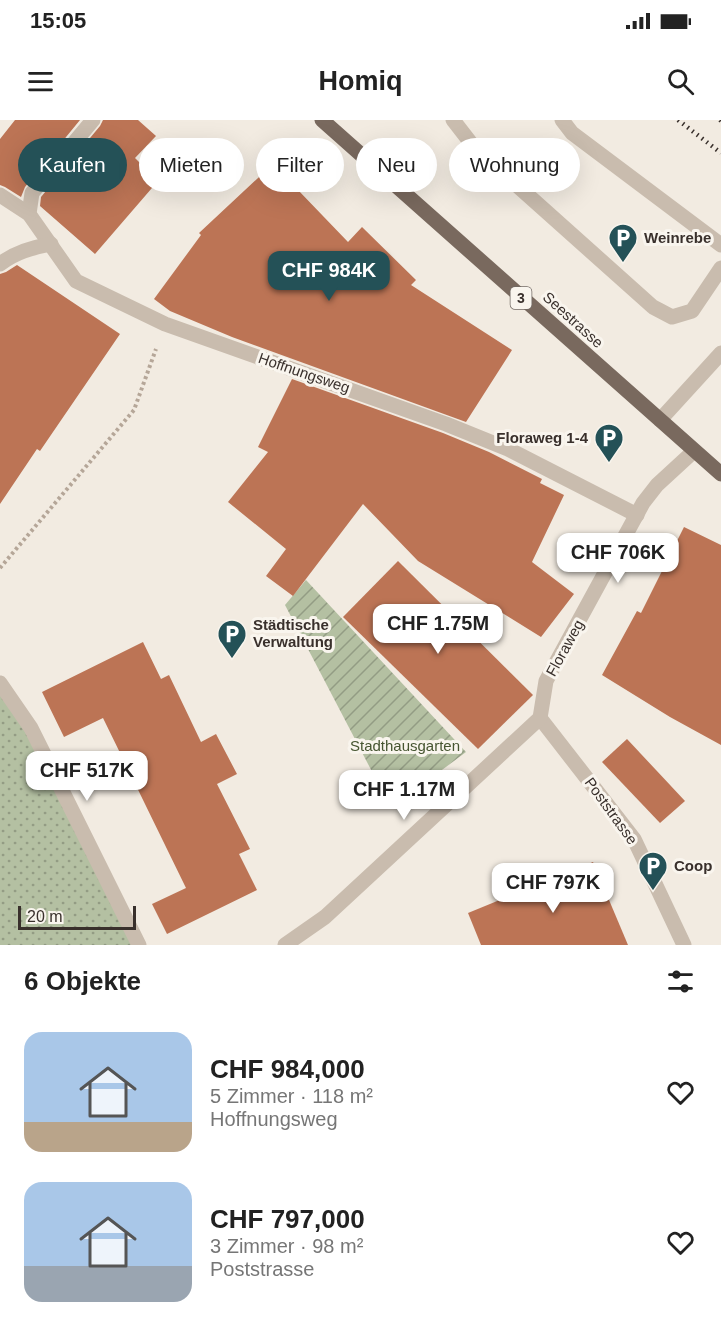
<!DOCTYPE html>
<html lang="de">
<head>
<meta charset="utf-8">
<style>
	:root { --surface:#fff; --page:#f2f2f2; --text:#222; --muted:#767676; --accent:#245157 }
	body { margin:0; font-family:Helvetica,sans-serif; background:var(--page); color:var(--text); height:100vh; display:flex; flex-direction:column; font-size:22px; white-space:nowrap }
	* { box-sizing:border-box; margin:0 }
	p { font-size:20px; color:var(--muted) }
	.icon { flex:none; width:33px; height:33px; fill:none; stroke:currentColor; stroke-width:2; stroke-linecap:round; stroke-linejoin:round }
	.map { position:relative; height:825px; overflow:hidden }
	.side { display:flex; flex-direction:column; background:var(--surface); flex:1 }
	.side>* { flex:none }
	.guide { position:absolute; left:18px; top:18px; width:686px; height:54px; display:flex; gap:12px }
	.scale { position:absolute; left:18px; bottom:15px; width:118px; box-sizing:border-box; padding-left:6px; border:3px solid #39302c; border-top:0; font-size:16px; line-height:21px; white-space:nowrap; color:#39302c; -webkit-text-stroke:4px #f9f5ee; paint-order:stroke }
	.price { position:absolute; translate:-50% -51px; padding:0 14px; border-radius:12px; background:#fff; color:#222; font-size:20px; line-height:39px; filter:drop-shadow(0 2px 3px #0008) }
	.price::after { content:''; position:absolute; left:50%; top:36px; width:18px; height:14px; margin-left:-9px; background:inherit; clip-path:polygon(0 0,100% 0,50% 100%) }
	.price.active { background:var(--accent); color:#fff }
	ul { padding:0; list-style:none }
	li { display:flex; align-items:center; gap:18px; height:150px; padding:0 24px }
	li span { display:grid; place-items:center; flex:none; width:168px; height:120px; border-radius:18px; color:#555 }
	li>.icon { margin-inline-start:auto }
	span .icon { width:72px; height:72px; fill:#fffc; stroke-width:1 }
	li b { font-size:26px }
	h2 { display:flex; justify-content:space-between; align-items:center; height:72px; padding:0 24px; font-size:26px }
	.pill { padding:0 21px; border-radius:27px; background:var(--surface); box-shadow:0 6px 24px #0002; font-size:21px; line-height:54px }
	.pill.active { background:var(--accent); color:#fff }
	.status { display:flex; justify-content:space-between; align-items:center; height:42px; padding:0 30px; background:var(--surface); direction:ltr }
	.status svg { height:16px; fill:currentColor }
	header { display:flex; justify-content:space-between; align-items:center; height:78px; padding:0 24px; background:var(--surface); font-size:27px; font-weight:800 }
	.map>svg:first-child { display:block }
	.grass { fill:url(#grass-dots) }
	.garden { fill:url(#garden-furrows) }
	.building { fill:#bc7455 }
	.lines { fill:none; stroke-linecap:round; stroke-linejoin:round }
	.path { stroke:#b5a698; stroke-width:4; stroke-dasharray:3 3; stroke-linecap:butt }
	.service { stroke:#c9bcae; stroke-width:15 }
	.minor { stroke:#c9bcae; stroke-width:15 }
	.primary { stroke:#79695e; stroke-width:15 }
	.rail { stroke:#39302c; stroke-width:4.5; stroke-dasharray:1.5 4.5; stroke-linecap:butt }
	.labels { text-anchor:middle; stroke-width:6; stroke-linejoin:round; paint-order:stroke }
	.shield { fill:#f9f5ee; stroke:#736b66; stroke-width:1.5 }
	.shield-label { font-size:14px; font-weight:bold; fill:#39302c }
	.poi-label { font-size:15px; font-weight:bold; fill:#39302c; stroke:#f9f5ee; text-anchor:start }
	.street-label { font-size:15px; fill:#39302c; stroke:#f9f5ee }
	.park-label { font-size:15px; fill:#465531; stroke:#f9f5ee }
</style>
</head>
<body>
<div class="status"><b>15:05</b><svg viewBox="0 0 49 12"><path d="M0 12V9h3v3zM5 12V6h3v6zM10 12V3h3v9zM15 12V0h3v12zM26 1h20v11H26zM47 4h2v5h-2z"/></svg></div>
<header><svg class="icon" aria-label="menu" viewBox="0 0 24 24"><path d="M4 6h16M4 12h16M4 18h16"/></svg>Homiq<svg class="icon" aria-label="search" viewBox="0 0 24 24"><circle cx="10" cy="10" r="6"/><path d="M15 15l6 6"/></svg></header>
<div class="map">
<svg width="721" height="825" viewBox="0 0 721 825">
	<defs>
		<pattern id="grass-dots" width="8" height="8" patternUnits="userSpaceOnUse" patternTransform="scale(1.5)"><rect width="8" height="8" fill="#b4c0a2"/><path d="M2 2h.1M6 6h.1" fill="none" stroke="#939c84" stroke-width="1.8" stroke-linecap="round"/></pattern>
		<pattern id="garden-furrows" width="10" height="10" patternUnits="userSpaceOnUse" patternTransform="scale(1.5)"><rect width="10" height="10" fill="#b4c0a2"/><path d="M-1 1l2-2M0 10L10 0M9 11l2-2" fill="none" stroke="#939c84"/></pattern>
	</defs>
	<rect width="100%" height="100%" fill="#f2ebe1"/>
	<polygon class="grass" points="0,564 139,825 0,825"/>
	<polygon class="garden" points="306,460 466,632 391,688 285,485"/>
	<g class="building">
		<polygon points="15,0 80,0 25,67 21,77 5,67 0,65 0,19"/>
		<polygon points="103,0 138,0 156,16 135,38 158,61 95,134 40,86 41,77 100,6"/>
		<polygon points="273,44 348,122 362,107 416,160 411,165 512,230 466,302 232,217 170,191 154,179 201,115 199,113"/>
		<polygon points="17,145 120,214 40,331 37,329 0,384 0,154 6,152"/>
		<polygon points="292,259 443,313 489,332 542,359 540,363 564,375 532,442 574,474 541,517 418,441 363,384 293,476 266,456 286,429 228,382 268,332 258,327"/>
		<polygon points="684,407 721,425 721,625 670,597 602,555 637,491 641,493"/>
		<polygon points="398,441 533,575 478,629 343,497"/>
		<polygon points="143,522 161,559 169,555 201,622 216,614 237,654 217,664 250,729 239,734 257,770 167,814 152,784 186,768 103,598 64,617 42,572"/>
		<polygon points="627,619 685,681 660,703 602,642"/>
		<polygon points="593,742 628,825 481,825 468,793"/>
	</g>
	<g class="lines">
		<polyline class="path" points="0,448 134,290 156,229"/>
		<g class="service">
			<polyline points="453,0 474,27 653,187 672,197 692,191 721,148"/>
			<polyline points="562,0 572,13 721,125"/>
			<polyline points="660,300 721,233"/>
		</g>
		<g class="minor">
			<polyline points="0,75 29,94 76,161 165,204 446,304 508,329 637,395"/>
			<polyline points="29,94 32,73 93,0"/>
			<path d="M0 144C16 132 31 128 51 124"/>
			<polyline points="0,563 31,608 139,825"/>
			<polyline points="540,598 634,719 684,825"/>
			<polyline points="285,825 325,797 540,598 546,561 643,383 657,365 694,331"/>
		</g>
		<polyline class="primary" points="322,0 721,354"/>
		<g class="rail">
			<polyline points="678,0 721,33"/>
			<polyline points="720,0 721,1"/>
		</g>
	</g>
	<defs>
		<g id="parking-pin" transform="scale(1.5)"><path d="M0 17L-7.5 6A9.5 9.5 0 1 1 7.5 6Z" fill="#245157" stroke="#f9f5ee"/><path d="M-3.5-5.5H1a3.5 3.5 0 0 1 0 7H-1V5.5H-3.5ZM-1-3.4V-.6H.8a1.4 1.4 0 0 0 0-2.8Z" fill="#fff"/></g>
	</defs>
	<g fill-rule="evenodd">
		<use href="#parking-pin" x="623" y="118"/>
		<use href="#parking-pin" x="609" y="318"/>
		<use href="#parking-pin" x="232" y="514"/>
		<use href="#parking-pin" x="653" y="746"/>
	</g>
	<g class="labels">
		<rect class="shield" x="510.5" y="167" width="21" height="22" rx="4.5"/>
		<g class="shield-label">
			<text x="521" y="183">3</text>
		</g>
		<g class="poi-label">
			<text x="644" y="123">Weinrebe</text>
			<text x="588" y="323" text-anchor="end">Floraweg 1-4</text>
			<text x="253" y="510">Städtische<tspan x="253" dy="17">Verwaltung</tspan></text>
			<text x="674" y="751">Coop</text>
		</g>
		<g class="street-label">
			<text transform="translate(573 200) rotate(42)" y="5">Seestrasse</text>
			<text transform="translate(304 253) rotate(19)" y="5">Hoffnungsweg</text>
			<text transform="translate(565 528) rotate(-61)" y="5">Floraweg</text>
			<text transform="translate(611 691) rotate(54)" y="5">Poststrasse</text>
		</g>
		<g class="park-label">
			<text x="405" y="631">Stadthausgarten</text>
		</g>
	</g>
</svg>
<div class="scale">20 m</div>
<b class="price active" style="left:329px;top:182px">CHF 984K</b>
<b class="price" style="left:618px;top:464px">CHF 706K</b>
<b class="price" style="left:438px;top:535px">CHF 1.75M</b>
<b class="price" style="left:87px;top:682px">CHF 517K</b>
<b class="price" style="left:404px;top:701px">CHF 1.17M</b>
<b class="price" style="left:553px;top:794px">CHF 797K</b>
<div class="guide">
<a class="pill active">Kaufen</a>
<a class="pill">Mieten</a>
<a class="pill">Filter</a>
<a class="pill">Neu</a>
<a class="pill">Wohnung</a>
</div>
</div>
<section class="side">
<h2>6 Objekte<svg class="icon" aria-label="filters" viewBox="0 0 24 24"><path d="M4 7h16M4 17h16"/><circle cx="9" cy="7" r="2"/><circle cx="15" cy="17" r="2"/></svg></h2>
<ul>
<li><span style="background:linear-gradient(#a9c7e8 75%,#b9a48a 0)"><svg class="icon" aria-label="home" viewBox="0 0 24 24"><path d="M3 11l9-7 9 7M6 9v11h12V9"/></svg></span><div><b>CHF 984,000</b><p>5 Zimmer · 118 m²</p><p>Hoffnungsweg</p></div><svg class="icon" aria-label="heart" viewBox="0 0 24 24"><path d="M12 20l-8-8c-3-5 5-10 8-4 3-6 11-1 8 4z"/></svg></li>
<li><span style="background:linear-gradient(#a9c7e8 70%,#9aa5b1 0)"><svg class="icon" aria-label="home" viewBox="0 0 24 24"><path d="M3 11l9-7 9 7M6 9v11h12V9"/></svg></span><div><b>CHF 797,000</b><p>3 Zimmer · 98 m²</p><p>Poststrasse</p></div><svg class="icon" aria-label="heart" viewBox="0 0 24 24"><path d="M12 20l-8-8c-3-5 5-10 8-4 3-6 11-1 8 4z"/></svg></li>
</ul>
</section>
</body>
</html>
